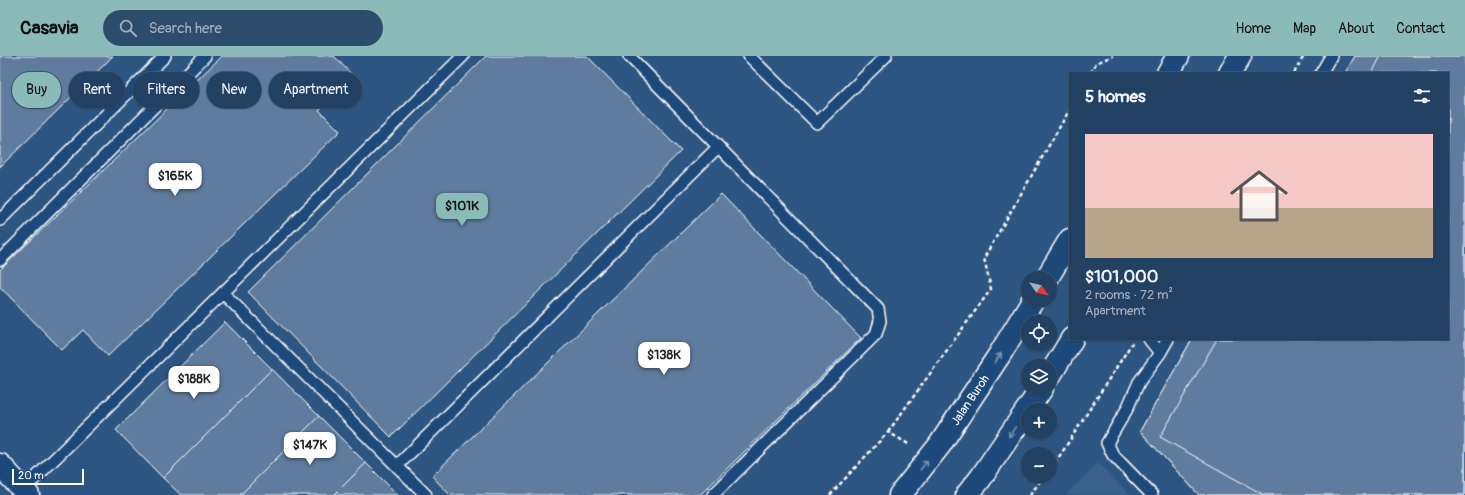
<!DOCTYPE html>
<html lang="en">
<head>
<meta charset="utf-8">
<style>
	:root { --surface:#214062; --page:#2d4b6b; --text:#f1f3f6; --muted:#a2afbe; --line:#3e5977; --accent:#8bbbb9 }
	body { margin:0; font-family:Pangolin,sans-serif; background:var(--page); color:var(--text); height:100vh; display:flex; flex-direction:column; font-size:15px; white-space:nowrap }
	* { box-sizing:border-box; margin:0 }
	p { font-size:13px; color:var(--muted) }
	.icon { flex:none; width:22px; height:22px; fill:none; stroke:currentColor; stroke-width:2; stroke-linecap:round; stroke-linejoin:round }
	.map { position:relative; flex:1; overflow:hidden }
	.drawer { position:absolute; left:1069px; top:16px; width:380px; height:268px; display:flex; flex-direction:column; background:var(--surface); border-radius:0px; box-shadow:0 1px 3px #0004,0 0 0 1px var(--line) }
	.drawer>* { flex:none }
	.hud { position:absolute; left:12px; top:16px; width:380px; height:36px; display:flex; gap:8px }
	.needle { width:26px; rotate:124deg }
	.tools { position:absolute; left:1021px; top:215px; display:grid; gap:8px }
	.tools a { display:grid; place-items:center; width:36px; height:36px; border-radius:50%; background:var(--surface); box-shadow:0 1px 3px #0004,0 0 0 1px var(--line); font-size:20px }
	.scale { position:absolute; left:12px; bottom:10px; width:72px; box-sizing:border-box; padding-left:4px; border:2px solid #fff; border-top:0; font-size:11px; line-height:14px; white-space:nowrap; color:#fff; -webkit-text-stroke:3px #1f4a7a; paint-order:stroke }
	.price { position:absolute; translate:-50% -34px; padding:0 9px; border-radius:8px; background:#fff; color:#222; font-size:13px; line-height:26px; filter:drop-shadow(0 1px 2px #0008) }
	.price::after { content:''; position:absolute; left:50%; top:24px; width:12px; height:9px; margin-left:-6px; background:inherit; clip-path:polygon(0 0,100% 0,50% 100%) }
	.price.selected { background:var(--accent); color:#111 }
	ul { padding:0; list-style:none }
	li { display:grid; align-content:center; gap:8px; height:212px; padding:0 16px }
	li span { display:grid; place-items:center; height:124px; border-radius:0px; color:#555 }
	li>.icon { margin-inline-start:auto }
	span .icon { width:72px; height:72px; fill:#fffc; stroke-width:1 }
	li b { font-size:17px }
	h2 { display:flex; justify-content:space-between; align-items:center; height:48px; padding:0 16px; font-size:17px }
	.chip { padding:0 14px; border-radius:18px; background:var(--surface); box-shadow:0 1px 3px #0004,0 0 0 1px var(--line); font-size:14px; line-height:36px }
	.chip.selected { background:var(--accent); color:#111 }
	header { display:flex; align-items:center; gap:24px; box-sizing:border-box; height:56px; padding:0 20px; background:var(--accent); color:#111 }
	header strong { font-size:19px }
	nav { display:flex; gap:22px; margin-inline-start:auto; font-size:14px }
	.search { width:280px; height:36px; background:var(--page); display:flex; align-items:center; gap:10px; box-sizing:border-box; padding:0 14px; border-radius:22px; color:var(--muted); font-size:15px }
	.map>svg:first-child { display:block }
	.built { fill:#3b618b }
	.building { fill:#5e7c9f; stroke:#fff }
	.lines { fill:none; stroke-linecap:round; stroke-linejoin:round }
	.lane-casing { stroke:#fff; stroke-width:14 }
	.street-casing { stroke:#fff; stroke-width:25 }
	.highway-casing { stroke:#fff; stroke-width:25 }
	.path { stroke:#fff; stroke-width:2.5; stroke-dasharray:4 3; stroke-linecap:butt }
	.lane { stroke:#1f4a7a; stroke-width:11 }
	.street { stroke:#1f4a7a; stroke-width:22 }
	.highway { stroke:#1f4a7a; stroke-width:22 }
	.oneway { stroke:#7992af }
	.labels { text-anchor:middle; stroke-width:3; stroke-linejoin:round; paint-order:stroke }
	.street-label { font-size:12px; fill:#fff; stroke:#1f4a7a }
</style>
</head>
<body>
<header>
<strong>Casavia</strong>
<div class="search"><svg class="icon" aria-label="search" viewBox="0 0 24 24"><circle cx="10" cy="10" r="6"/><path d="M15 15l6 6"/></svg>Search here</div>
<nav><a>Home</a><a>Map</a><a>About</a><a>Contact</a></nav>
</header>
<div class="map">
<svg width="1465" height="439" viewBox="0 0 1465 439">
	<rect width="100%" height="100%" fill="#2c5582"/>
	<filter id="ink" filterUnits="userSpaceOnUse"><feTurbulence type="fractalNoise" baseFrequency=".025" numOctaves="2"/><feDisplacementMap in="SourceGraphic" scale="8" xChannelSelector="R" yChannelSelector="G"/><feConvolveMatrix kernelMatrix="1 2 1 2 8 2 1 2 1" color-interpolation-filters="sRGB"/></filter>
	<g filter="url(#ink)">
		<polygon class="built" points="1098,407 1130,439 1066,439"/>
		<g class="building">
			<polygon points="0,0 113,0 0,111"/>
			<polygon points="222,0 334,0 354,21 319,54 340,75 108,300 83,274 62,294 0,231 0,214"/>
			<polygon points="486,0 587,0 681,95 391,381 248,236"/>
			<polygon points="1355,0 1465,0 1465,439 1199,439 1140,375 1192,283 1448,283 1448,17 1345,17"/>
			<polygon points="1355,0 1465,0 1465,439 1199,439 1140,375 1192,283 1448,283 1448,17 1345,17"/>
			<polygon points="1381,0 1465,0 1465,439 1264,439 1160,381 1217,283 1448,283 1448,17 1372,17"/>
			<polygon points="721,138 861,282 700,439 450,439 432,420"/>
			<polygon points="225,266 272,313 163,422 116,374"/>
			<polygon points="272,313 319,360 240,439 181,439 163,422"/>
			<polygon points="319,360 366,407 334,439 240,439"/>
			<polygon points="366,407 398,439 334,439"/>
		</g>
		<g class="lines">
			<g class="lane-casing">
				<g id="lane">
					<polyline points="629,0 878,253 880,265 876,278 713,439"/>
					<polyline points="749,0 817,67 886,0"/>
					<polyline points="1321,17 1331,0"/>
					<polyline points="0,164 165,0"/>
					<polyline points="0,204 205,0"/>
					<polyline points="223,237 426,439"/>
					<polyline points="1149,283 1160,297"/>
					<polyline points="397,410 718,91"/>
					<polyline points="21,436 463,0"/>
					<polyline points="1152,439 1113,399 1107,387 1127,353 1139,326 1160,297 1168,283"/>
				</g>
			</g>
			<g class="street-casing">
				<polyline id="street" points="0,409 28,439"/>
			</g>
			<g class="highway-casing">
				<g id="highway">
					<polyline points="1168,17 1178,0"/>
					<polyline points="1230,17 1240,0"/>
					<polyline points="1047,222 1070,184"/>
					<polyline points="1050,319 1072,283"/>
					<polyline points="900,439 939,390 1000,298 1033,244"/>
					<polyline points="967,439 980,423 1042,332"/>
				</g>
			</g>
			<g class="path">
				<polyline points="1091,17 1096,7 1113,0"/>
				<polyline points="1294,17 1304,0"/>
				<polyline points="888,376 991,233 984,202 1070,53"/>
				<polyline points="1050,412 1061,398 1132,287"/>
				<polyline points="830,439 888,376 910,389"/>
				<polyline points="1030,439 1044,420"/>
			</g>
			<use href="#lane" class="lane"/>
			<use href="#street" class="street"/>
			<use href="#highway" class="highway"/>
		</g>
		<defs><path id="oneway-shaft" d="M-6 0H5M1.5-3L5.5 0L1.5 3" fill="none" stroke-width="1.6" stroke-linecap="round" stroke-linejoin="round"/></defs>
		<g class="oneway">
			<use href="#oneway-shaft" transform="translate(998 302) rotate(-57)"/>
			<use href="#oneway-shaft" transform="translate(1012 376) rotate(124)"/>
			<use href="#oneway-shaft" transform="translate(924 409) rotate(-51)"/>
		</g>
	</g>
	<g class="labels">
		<g class="street-label">
			<text transform="translate(970 344) rotate(-56)" y="4">Jalan Buroh</text>
		</g>
	</g>
</svg>
<div class="tools">
<a><svg class="needle" viewBox="-14 -14 28 28"><path d="M0-13l5 13h-10z" fill="#e53935"/><path d="M0 13l5-13h-10z" fill="#a2afbe"/></svg></a>
<a><svg class="icon" aria-label="locate" viewBox="0 0 24 24"><circle cx="12" cy="12" r="6"/><path d="M12 2v4M12 18v4M2 12h4M18 12h4"/></svg></a>
<a><svg class="icon" aria-label="layers" viewBox="0 0 24 24"><path d="M12 4l9 5-9 5-9-5zM3 14l9 5 9-5"/></svg></a>
<a>+</a>
<a>−</a>
</div>
<div class="scale">20 m</div>
<b class="price" style="left:175px;top:141px">$165K</b>
<b class="price selected" style="left:462px;top:171px">$101K</b>
<b class="price" style="left:664px;top:320px">$138K</b>
<b class="price" style="left:194px;top:344px">$188K</b>
<b class="price" style="left:310px;top:410px">$147K</b>
<div class="hud">
<a class="chip selected">Buy</a>
<a class="chip">Rent</a>
<a class="chip">Filters</a>
<a class="chip">New</a>
<a class="chip">Apartment</a>
</div>
<section class="drawer">
<h2>5 homes<svg class="icon" aria-label="filters" viewBox="0 0 24 24"><path d="M4 7h16M4 17h16"/><circle cx="9" cy="7" r="2"/><circle cx="15" cy="17" r="2"/></svg></h2>
<ul>
<li><span style="background:linear-gradient(#f6c9c9 60%,#b9a48a 0)"><svg class="icon" aria-label="home" viewBox="0 0 24 24"><path d="M3 11l9-7 9 7M6 9v11h12V9"/></svg></span><div><b>$101,000</b><p>2 rooms · 72 m²</p><p>Apartment</p></div></li>
</ul>
</section>
</div>
</body>
</html>
